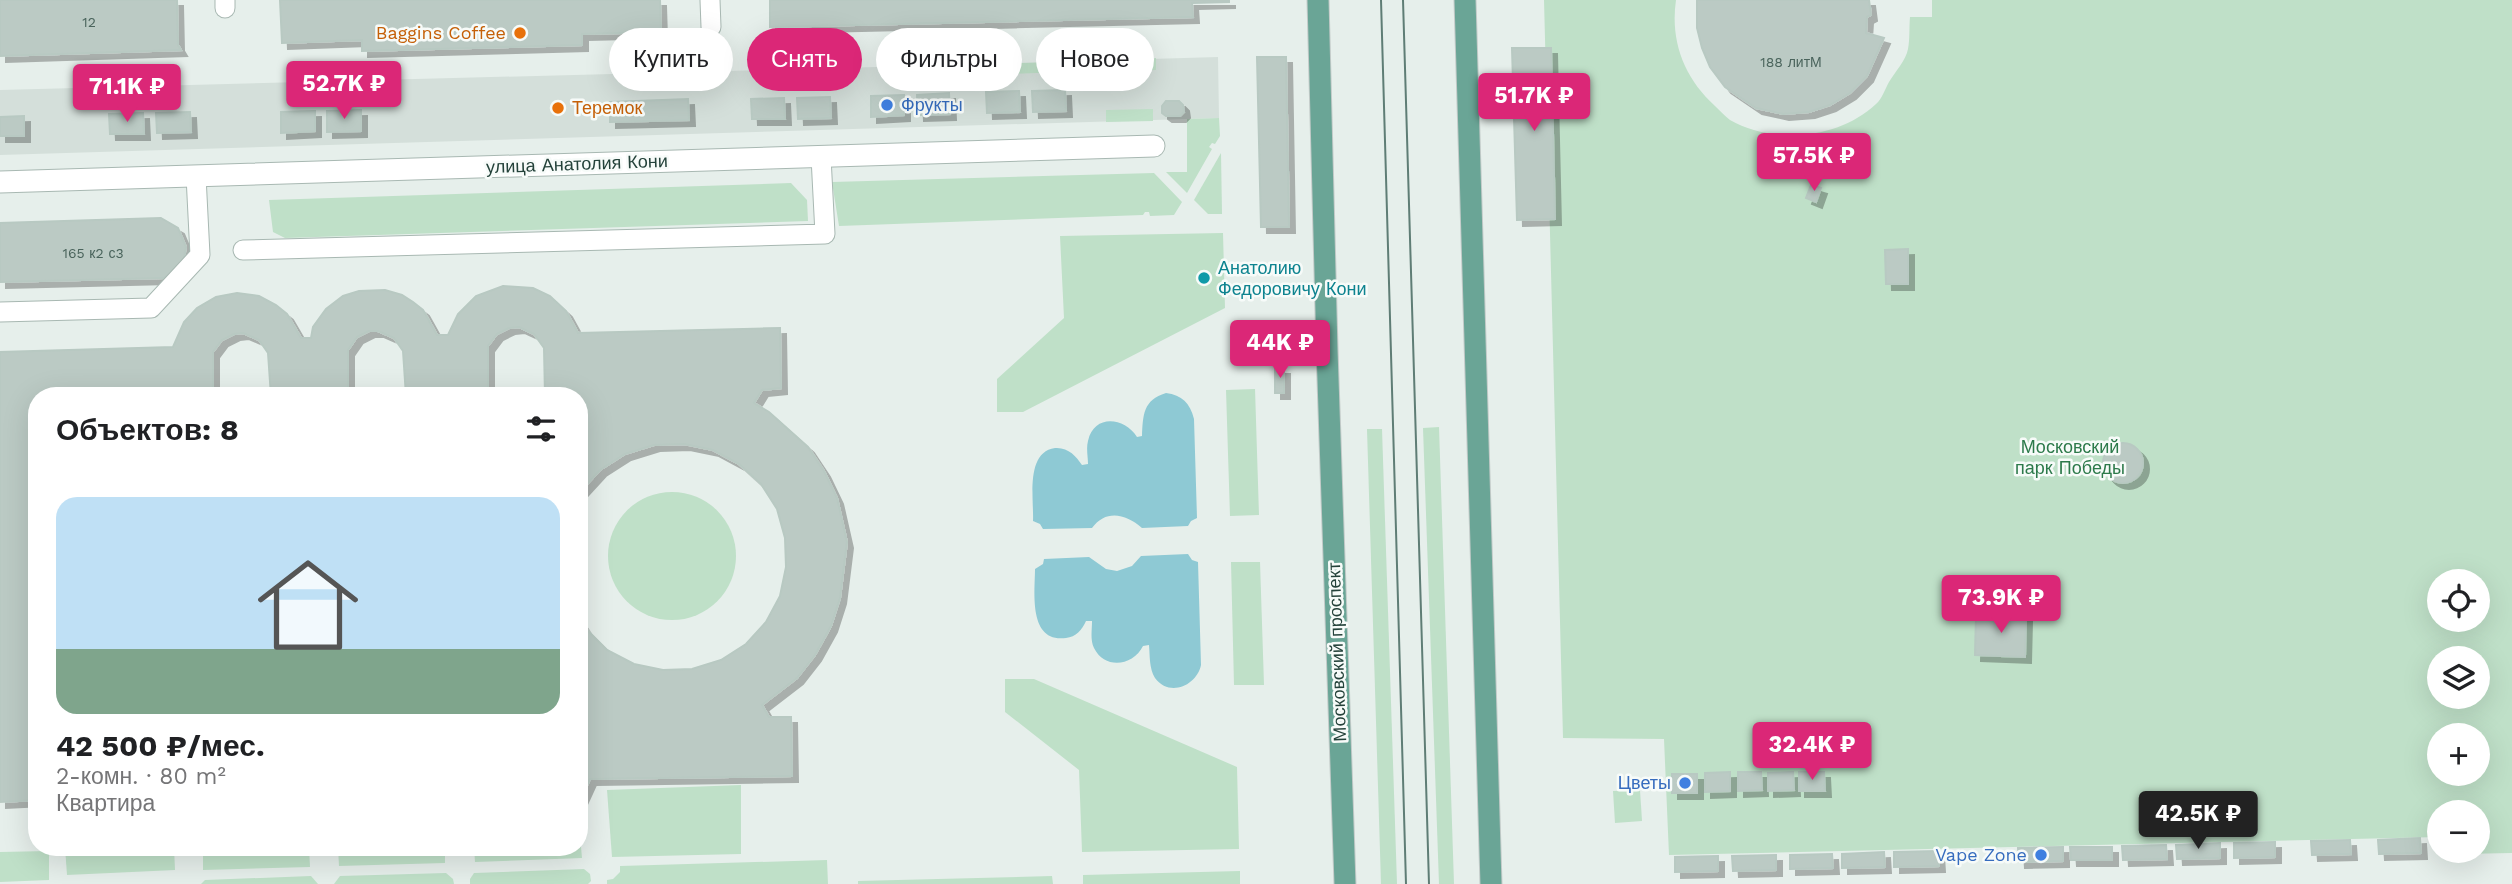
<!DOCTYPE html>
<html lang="ru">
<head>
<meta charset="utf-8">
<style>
	:root { --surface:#fff; --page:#f6f6f6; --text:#202124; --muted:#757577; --accent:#db2777 }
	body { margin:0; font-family:"Work Sans",sans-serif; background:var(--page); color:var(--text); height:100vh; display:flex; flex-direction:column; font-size:26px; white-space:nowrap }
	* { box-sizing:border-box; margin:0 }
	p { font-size:23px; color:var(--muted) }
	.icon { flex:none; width:38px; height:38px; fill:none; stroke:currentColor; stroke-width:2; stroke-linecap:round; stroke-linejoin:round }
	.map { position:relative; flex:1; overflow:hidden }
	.drawer { position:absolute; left:28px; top:387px; width:560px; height:469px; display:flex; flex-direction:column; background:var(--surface); border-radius:28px; box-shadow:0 7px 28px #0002 }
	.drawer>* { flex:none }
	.top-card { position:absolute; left:609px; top:28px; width:665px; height:63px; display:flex; gap:14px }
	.controls { position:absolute; left:2427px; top:569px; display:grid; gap:14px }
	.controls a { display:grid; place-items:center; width:63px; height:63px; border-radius:50%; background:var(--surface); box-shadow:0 7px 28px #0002; font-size:35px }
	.price { position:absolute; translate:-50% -60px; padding:0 16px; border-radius:7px; background:var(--accent); color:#fff; font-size:23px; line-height:46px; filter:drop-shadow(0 2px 4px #0008) }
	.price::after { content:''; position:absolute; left:50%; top:42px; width:21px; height:16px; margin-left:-10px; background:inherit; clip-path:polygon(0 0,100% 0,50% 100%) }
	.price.current { background:#222; color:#fff }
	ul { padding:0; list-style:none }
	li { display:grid; align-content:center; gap:14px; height:371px; padding:0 28px }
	li span { display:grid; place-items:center; height:217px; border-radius:21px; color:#555 }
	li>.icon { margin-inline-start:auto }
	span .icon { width:126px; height:126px; fill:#fffc; stroke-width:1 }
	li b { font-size:30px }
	h2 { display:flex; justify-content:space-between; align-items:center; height:84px; padding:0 28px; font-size:30px }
	.pill { padding:0 24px; border-radius:32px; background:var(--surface); box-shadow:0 7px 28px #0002; font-size:24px; line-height:63px }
	.pill.current { background:var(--accent); color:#fff }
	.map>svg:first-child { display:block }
	.built { fill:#d4dfda }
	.green { fill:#bfe0c8; fill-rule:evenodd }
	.water { fill:#8ec9d4 }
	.building { fill:#bbcac4; stroke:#b8c9c2; stroke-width:2; filter:url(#shadow) }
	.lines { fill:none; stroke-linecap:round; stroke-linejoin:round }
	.lane-casing { stroke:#a8b8b2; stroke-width:21 }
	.street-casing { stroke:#a8b8b2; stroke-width:23 }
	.primary-casing { stroke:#c2cac8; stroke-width:23 }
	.lane { stroke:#fff; stroke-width:19 }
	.street { stroke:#fff; stroke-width:21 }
	.primary { stroke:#6aa596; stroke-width:21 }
	.tram { stroke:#5f7d75; stroke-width:2 }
	.food-dot { fill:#e8710a; stroke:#f7fbf9; stroke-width:2.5 }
	.shop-dot { fill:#3f7fe0; stroke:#f7fbf9; stroke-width:2.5 }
	.culture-dot { fill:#0f9aa8; stroke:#f7fbf9; stroke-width:2.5 }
	.labels { text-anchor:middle; stroke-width:5; stroke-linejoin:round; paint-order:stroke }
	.number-label { font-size:14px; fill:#4a645c }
	.food-label { font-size:18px; fill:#c56008; stroke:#f7fbf9; text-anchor:end }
	.shop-label { font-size:18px; fill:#366cbe; stroke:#f7fbf9; text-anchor:end }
	.street-label { font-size:18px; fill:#24423a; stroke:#f7fbf9 }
	.culture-label { font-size:18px; fill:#0d838f; stroke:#f7fbf9; text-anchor:start }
	.park-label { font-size:18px; fill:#2d7a4b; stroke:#f7fbf9 }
</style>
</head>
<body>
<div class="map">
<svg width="2512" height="884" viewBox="0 0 2512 884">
	<defs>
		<filter id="shadow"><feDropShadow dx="6" dy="6" stdDeviation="0" flood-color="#0004"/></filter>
	</defs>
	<rect width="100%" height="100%" fill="#e6efeb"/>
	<polygon class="built" points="1218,57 1219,118 0,155 0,90 1142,60 1143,65 1150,65 1150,59"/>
	<g class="green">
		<path d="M1544 0H1676C1670 41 1684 78 1715 106 1719 110 1725 116 1730 120 1774 145 1839 139 1876 104 1882 99 1885 89 1889 82 1895 72 1906 60 1908 49 1910 39 1909 28 1910 17H1932V0H2512V853L2462 854V851L2478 850V812H2440L2439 837 1669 855 1664 739 1563 738ZM2440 581H2478V620H2440ZM2440 658H2478V696H2440ZM2440 735H2478V774H2440Z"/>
		<polygon points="1156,58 1156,70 1086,72 1086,61 1142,60 1143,65 1150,65 1150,59"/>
		<polygon points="1063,62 1063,72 980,75 979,64"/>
		<polygon points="1153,109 1153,121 1106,122 1106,110"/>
		<polygon points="1219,118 1220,136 1215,144 1212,143 1209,147 1212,149 1187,193 1166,172 1187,172 1187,119"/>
		<polygon points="1221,153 1222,214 1208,214 1194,200"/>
		<polygon points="1154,173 1182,202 1174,215 1150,216 1149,212 1145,212 1143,215 839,226 832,182"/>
		<polygon points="791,183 807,200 808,221 285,238 273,232 269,200"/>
		<polygon points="1223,233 1225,308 1023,412 997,412 997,379 1064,318 1060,236"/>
		<polygon points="1255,389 1259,515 1230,516 1226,390"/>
		<polygon points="1439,427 1454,884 1439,884 1423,428"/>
		<polygon points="1367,429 1382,429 1397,884 1381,884"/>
		<circle cx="672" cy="556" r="64"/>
		<polygon points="1231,562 1260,562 1264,685 1234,685"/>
		<polygon points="1005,679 1034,679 1237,767 1239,849 1082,852 1079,770 1005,712"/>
		<polygon points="741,785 741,854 612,857 607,790"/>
		<polygon points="1640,790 1642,821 1615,823 1613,791"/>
		<polygon points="579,824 582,858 475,862 474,847 579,847"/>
		<polygon points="65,847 174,847 175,870 67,875"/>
		<polygon points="203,847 309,847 310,867 203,870"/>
		<polygon points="338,847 445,847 445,863 339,866"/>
		<polygon points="49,851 49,880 0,882 0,852"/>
		<polygon points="827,860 828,884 607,884 607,880 613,879 620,872 620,866"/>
		<polygon points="584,869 590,874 591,881 588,884 470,884 470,879 474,873"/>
		<polygon points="1240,871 1240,884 1083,884 1083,875"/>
		<polygon points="446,873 453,879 454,884 334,884 340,876"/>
		<polygon points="311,876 318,884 201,884 205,880"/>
		<polygon points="1052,876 1053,884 858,884 858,881"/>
	</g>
	<g class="water">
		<path d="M1166 393C1182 395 1190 403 1194 419L1197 518 1191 521 1188 526 1142 528C1126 514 1106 509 1092 528L1043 529 1040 524 1033 521C1034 500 1025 452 1055 448 1068 447 1076 456 1082 465L1088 464C1088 457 1086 448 1088 441 1094 414 1124 417 1137 437L1142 436C1143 415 1143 400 1166 393Z"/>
		<path d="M1188 554 1192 560 1198 562 1201 665C1197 685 1170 698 1155 678 1149 668 1150 656 1149 645L1143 646C1133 666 1105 670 1094 648 1090 640 1092 630 1092 621H1086C1082 630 1076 637 1066 638 1028 643 1035 592 1035 569L1043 564 1044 559 1089 557 1106 569 1117 571 1132 566 1141 556Z"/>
	</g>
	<g class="building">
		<polygon points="0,0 177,0 178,45 181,50 0,56"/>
		<polygon points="280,0 660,0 661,32 582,34 582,45 362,51 362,40 282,43"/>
		<polygon points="770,0 1229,0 1229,2 1192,3 1193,17 770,27"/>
		<polygon points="1697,0 1869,0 1871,15 1867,17 1866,33 1884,38 1867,76 1850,93 1830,105 1809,112 1783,114 1756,108 1725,87 1710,67 1702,48 1697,28"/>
		<polygon points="1512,48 1551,48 1555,219 1517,220"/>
		<polygon points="1257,57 1286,57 1289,227 1261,227"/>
		<polygon points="1065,90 1066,111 1033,112 1032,91"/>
		<polygon points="1019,91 1020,112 987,113 986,92"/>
		<polygon points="949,93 950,114 918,115 917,95"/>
		<polygon points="904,95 904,115 871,117 871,96"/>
		<polygon points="830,97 831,118 798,119 797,98"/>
		<polygon points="784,98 785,119 752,119 751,99"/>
		<polygon points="688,99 689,120 610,122 610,102"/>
		<polygon points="1166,101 1179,101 1183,105 1184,112 1180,116 1166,116 1162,113 1162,106"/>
		<polygon points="361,110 361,131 327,132 327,111"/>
		<polygon points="315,111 315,131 281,133 281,112"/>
		<polygon points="190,112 191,132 157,133 156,113"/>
		<polygon points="143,113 144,134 110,134 109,114"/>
		<polygon points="24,116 24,136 0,136 0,117"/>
		<polygon points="1811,185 1821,188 1816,202 1806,198"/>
		<polygon points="161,218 178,228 186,247 184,258 178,269 164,278 0,282 0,223"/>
		<polygon points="1908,249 1908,284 1886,284 1885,250"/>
		<polygon points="503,286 533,288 550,296 566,311 578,333 780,328 781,388 762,390 754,403 769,412 808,447 824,471 837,498 847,542 840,598 831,626 815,655 797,678 762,705 769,717 791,717 792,776 590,779 579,803 579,619 586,629 607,650 634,664 663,670 692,669 721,660 746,644 766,622 780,596 786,567 785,538 777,509 761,484 739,464 713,450 684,444 654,445 625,454 600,470 579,493 579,396 545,396 544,348 534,334 519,327 509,328 497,334 488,346 488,396 406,396 403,351 394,338 378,331 369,331 357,337 348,350 348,396 271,396 268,353 259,340 243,333 234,334 222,340 213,352 213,396 37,396 37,800 0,802 0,352 173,347 184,322 197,308 216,297 237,293 259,296 276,305 287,314 301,338 311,338 313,327 326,309 343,296 359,291 385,290 402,295 413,302 423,310 437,335 448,335 458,314 476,296"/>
		<rect x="1275" y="368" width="9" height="25"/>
		<circle cx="2123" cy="463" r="20"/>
		<polygon points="1976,614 2026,615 2025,657 1975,655"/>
		<polygon points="1730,772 1730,791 1705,792 1705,773"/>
		<polygon points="1738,772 1761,772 1762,790 1738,791"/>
		<polygon points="1793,772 1794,790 1768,791 1768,773"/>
		<polygon points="1799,772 1824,772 1825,791 1799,791"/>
		<rect x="1672" y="774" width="25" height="19"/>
		<polygon points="2420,838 2421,853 2379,854 2378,840"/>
		<polygon points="2350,840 2351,854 2312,855 2311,841"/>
		<polygon points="2275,842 2275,857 2234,858 2234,843"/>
		<polygon points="2220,843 2220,858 2177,859 2176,845"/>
		<polygon points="2166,845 2167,859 2123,860 2122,846"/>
		<polygon points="2063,847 2063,861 2019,862 2018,848"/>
		<polygon points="2070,847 2112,847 2112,860 2071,860"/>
		<polygon points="1938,851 1939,866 1894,867 1894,852"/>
		<polygon points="1884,852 1885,867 1842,868 1842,854"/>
		<polygon points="1832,854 1833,868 1790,869 1790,855"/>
		<polygon points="1776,855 1776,870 1733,871 1732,856"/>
		<polygon points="1718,856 1718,871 1675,872 1675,857"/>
	</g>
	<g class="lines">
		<g class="lane-casing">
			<g id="lane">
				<polyline points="225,0 225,8"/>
				<polyline points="710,0 711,27"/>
				<polyline points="243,250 825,234 821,157"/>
				<polyline points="0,312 151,308 200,255 196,176"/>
			</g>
		</g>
		<g class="street-casing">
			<polyline id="street" points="0,182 1154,146"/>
		</g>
		<g class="primary-casing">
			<g id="primary">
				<polyline points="1318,0 1327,350 1345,884"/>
				<polyline points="1465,0 1491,884"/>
			</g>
		</g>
		<use href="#lane" class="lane"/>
		<use href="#street" class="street"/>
		<use href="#primary" class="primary"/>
		<g class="tram">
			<polyline points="1381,0 1406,884"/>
			<polyline points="1403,0 1429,884"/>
		</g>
	</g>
	<g class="food-dot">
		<circle cx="520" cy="33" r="7"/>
		<circle cx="558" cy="108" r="7"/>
	</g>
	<g class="shop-dot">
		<circle cx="887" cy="105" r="7"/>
		<circle cx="1685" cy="783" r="7"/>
		<circle cx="2041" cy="855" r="7"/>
	</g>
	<circle class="culture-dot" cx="1204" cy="278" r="7"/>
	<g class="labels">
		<g class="number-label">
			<text x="89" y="27">12</text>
			<text x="1791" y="67">188 литМ</text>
			<text x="93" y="258">165 к2 с3</text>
		</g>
		<g class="food-label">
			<text x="506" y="39">Baggins Coffee</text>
			<text x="572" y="114" text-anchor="start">Теремок</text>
		</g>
		<g class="shop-label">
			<text x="901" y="111" text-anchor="start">Фрукты</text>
			<text x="1671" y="789">Цветы</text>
			<text x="2027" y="861">Vape Zone</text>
		</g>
		<g class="street-label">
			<text transform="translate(577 164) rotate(-2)" y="6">улица Анатолия Кони</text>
			<text transform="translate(1337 652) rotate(-92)" y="6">Московский проспект</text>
		</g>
		<g class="culture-label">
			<text x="1218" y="274">Анатолию<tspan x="1218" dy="21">Федоровичу Кони</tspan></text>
		</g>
		<g class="park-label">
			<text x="2070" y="453">Московский<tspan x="2070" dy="21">парк Победы</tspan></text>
		</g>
	</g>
</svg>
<div class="controls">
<a><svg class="icon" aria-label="locate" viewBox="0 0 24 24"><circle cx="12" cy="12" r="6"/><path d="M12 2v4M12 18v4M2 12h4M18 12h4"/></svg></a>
<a><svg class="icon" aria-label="layers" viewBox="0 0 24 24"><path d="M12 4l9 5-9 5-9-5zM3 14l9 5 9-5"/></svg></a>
<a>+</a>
<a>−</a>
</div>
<b class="price" style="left:344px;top:121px">52.7K ₽</b>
<b class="price" style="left:127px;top:124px">71.1K ₽</b>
<b class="price" style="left:1534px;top:133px">51.7K ₽</b>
<b class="price" style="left:1814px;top:193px">57.5K ₽</b>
<b class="price" style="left:1280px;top:380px">44K ₽</b>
<b class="price" style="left:2001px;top:635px">73.9K ₽</b>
<b class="price" style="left:1812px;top:782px">32.4K ₽</b>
<b class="price current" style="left:2198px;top:851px">42.5K ₽</b>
<div class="top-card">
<a class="pill">Купить</a>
<a class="pill current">Снять</a>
<a class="pill">Фильтры</a>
<a class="pill">Новое</a>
</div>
<section class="drawer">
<h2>Объектов: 8<svg class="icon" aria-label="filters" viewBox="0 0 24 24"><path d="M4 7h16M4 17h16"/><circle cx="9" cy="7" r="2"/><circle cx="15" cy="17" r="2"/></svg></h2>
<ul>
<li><span style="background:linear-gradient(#bfe0f5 70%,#7fa58c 0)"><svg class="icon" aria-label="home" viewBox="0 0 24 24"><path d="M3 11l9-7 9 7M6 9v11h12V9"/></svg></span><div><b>42 500 ₽/мес.</b><p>2-комн. · 80 m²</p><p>Квартира</p></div></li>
</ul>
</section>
</div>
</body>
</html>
